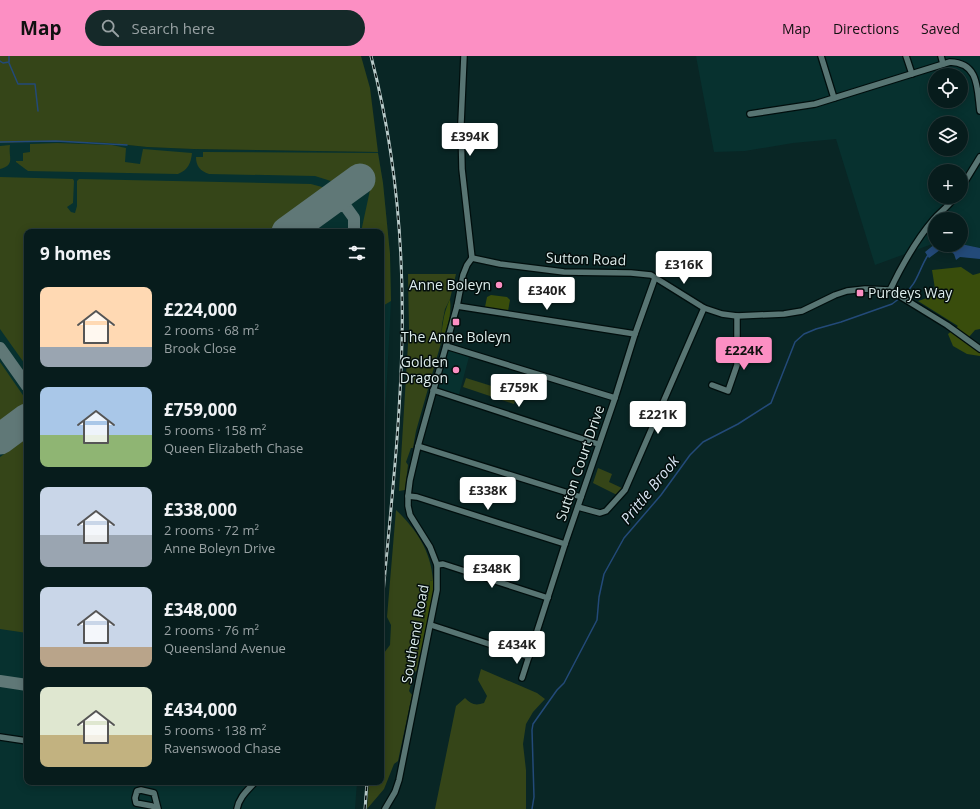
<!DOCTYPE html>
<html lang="en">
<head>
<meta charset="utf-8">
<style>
	:root { --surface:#071c1c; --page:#152929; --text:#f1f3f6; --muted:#98a1a3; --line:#283a3b; --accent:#fc8fc3 }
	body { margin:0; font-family:"Open Sans",sans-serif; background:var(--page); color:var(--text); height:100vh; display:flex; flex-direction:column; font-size:15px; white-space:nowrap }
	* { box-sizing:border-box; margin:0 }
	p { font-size:13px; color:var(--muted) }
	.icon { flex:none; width:22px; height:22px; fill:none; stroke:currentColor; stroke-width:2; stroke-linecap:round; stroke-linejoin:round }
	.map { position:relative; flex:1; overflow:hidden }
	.panel { position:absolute; left:24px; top:173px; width:360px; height:556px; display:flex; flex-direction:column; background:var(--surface); border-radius:8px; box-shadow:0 2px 10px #0003,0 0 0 1px var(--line) }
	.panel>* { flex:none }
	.fabs { position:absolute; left:928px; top:12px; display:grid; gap:8px }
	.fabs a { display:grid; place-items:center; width:40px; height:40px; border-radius:50%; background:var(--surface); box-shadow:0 2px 10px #0003,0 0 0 1px var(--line); font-size:20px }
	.price { position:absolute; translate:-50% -34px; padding:0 9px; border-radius:4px; background:#fff; color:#222; font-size:13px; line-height:26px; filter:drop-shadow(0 1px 2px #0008) }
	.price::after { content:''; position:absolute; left:50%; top:24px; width:12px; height:9px; margin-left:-6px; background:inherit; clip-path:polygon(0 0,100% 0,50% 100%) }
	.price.current { background:var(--accent); color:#111 }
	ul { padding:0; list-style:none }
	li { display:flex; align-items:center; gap:12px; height:100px; padding:0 16px }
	li span { display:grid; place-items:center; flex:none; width:112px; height:80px; border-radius:8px; color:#555 }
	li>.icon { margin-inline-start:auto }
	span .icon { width:48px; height:48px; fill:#fffc; stroke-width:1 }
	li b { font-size:17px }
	h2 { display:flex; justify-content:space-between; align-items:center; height:48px; padding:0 16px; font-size:17px }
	header { display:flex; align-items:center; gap:24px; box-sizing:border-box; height:56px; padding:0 20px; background:var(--accent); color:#111 }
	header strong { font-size:19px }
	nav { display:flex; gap:22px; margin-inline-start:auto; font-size:14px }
	.search { width:280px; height:36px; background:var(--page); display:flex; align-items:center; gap:10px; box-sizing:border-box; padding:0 14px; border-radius:22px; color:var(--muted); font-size:15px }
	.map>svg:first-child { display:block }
	.built { fill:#07312f; fill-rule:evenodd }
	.green { fill:#354518 }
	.forest { fill:#394d0c }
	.water { fill:#234a79 }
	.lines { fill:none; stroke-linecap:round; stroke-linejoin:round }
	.stream { stroke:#234a79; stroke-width:1.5 }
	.taxiway { stroke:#607877; stroke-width:12 }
	.runway { stroke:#607877; stroke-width:31 }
	.minor-casing { stroke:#000e0d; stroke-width:8 }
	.minor { stroke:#587573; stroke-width:5.5 }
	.rail-casing { stroke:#b8cac9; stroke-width:3 }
	.rail { stroke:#030d0c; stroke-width:1.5; stroke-dasharray:4.5; stroke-linecap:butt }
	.poi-dot { fill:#fc8fc3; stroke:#030d0c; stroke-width:1.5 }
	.labels { text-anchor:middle; stroke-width:3; stroke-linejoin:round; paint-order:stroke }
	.street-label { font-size:14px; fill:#dceceb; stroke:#030d0c }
	.poi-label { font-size:14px; fill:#dceceb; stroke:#030d0c; text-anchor:end }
	.water-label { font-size:15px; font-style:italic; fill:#d9e5f4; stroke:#030d0c }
</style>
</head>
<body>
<header>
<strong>Map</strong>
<div class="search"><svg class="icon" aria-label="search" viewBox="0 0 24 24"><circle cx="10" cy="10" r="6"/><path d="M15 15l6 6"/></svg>Search here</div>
<nav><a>Map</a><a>Directions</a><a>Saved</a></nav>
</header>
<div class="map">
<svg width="980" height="753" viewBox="0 0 980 753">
	<rect width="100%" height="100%" fill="#092625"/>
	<g class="built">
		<path d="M696 0H980V192L961 188V163H935V187L875 209 836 83 793 87 745 95 714 96ZM935 19H961V45H935ZM935 67H961V93H935ZM935 115H961V141H935Z"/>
		<polygon points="51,85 109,87 147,91 193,93 378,96 383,127 390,198 391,245 381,437 381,176 27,176 27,726 250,726 238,739 235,753 0,753 0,87"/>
		<polygon points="446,290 470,297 458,342 433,334"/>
		<polygon points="260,726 357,726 355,753 241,753 244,743"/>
	</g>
	<g class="green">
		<polygon points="0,0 361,0 370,32 378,96 193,93 147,91 109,87 51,85 0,87"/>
		<path d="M57 87 112 89 126 92 125 106 140 108 143 93 192 97C191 107 188 114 178 118L28 115 16 106V105H23V97L30 96V88Z"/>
		<path d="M10 89C8 101 16 109 0 113V90Z"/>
		<path d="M203 96 378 97 383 127 390 198 391 245 381 251V176H361L370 134 356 113 343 118 334 126 315 120 209 118C200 115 196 110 196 101H203Z"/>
		<polygon points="0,121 73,123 74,125 73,147 67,151 71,156 75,157 77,150 77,125 79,123 311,128 322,131 327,133 268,176 27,176 27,311 0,273"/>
		<polygon points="408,218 456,218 450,243 445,253 442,268 441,287 416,375 413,392 411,392 406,406 408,409 405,434 399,435 409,272"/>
		<polygon points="0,306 27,345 27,350 0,370"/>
		<polygon points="466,322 517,338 514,348 463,331"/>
		<polygon points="27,382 27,577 0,573 0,401"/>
		<polygon points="598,412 612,418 609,426 624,433 617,439 593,427"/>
		<path d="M396 454C416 473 431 495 433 524L430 525 424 568 420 582V597L417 614 414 617 409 635 412 639 398 705 394 708 384 733 367 753 369 726H381V622L384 597 390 589 391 569 387 561Z"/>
		<path d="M481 613 537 637 545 643 533 656 526 668 523 688 526 714V753H435L456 650 465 642C471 648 475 650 484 647L487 640 478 624Z"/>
	</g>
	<g class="forest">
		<polygon points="961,211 973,219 980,217 980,273 975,274 969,281 980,294 980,300 967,298 953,290 948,278 958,270 918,245 936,239 932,214"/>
		<polygon points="491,239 507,241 510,244 508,255 485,251 487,241"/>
		<path d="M450 243C452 260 447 272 441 287 442 271 443 258 450 243Z"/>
		<path d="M433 524 435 528C431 553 428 578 419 602L420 582 424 568 430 525Z"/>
	</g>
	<polygon class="water" points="935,188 935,189 961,189 961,188 980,192 980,203 960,201 956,204 954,198 944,191 929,202 925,196"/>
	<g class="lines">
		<g class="stream">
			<polyline points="0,5 3,7 9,6 9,0"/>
			<polyline points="9,7 18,28 35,28 38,55"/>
			<polyline points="0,86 56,85 127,89"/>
			<path d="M903 239C917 229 919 213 928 199"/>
			<polyline points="532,753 534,741 532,674 533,668 557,634 564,627 597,564 599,541 604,518 624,482 661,439 690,399 703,386 738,368 771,347 795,286 804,278 816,273 841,266 892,248 900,242"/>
		</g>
		<g class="taxiway">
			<polyline points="320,152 332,148 346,151 354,162 354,176"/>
			<polyline points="0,292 27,330"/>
			<polyline points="0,625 27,629"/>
		</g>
		<g class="runway">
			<polyline points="287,176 360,123"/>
			<polyline points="0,383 27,363"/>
		</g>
		<g class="minor-casing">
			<g id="minor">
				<polyline points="464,0 461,67 462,113 472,202"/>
				<polyline points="821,0 834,42"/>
				<polyline points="906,0 912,18"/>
				<polyline points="941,0 943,8"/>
				<path d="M750 58 815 48 950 6C979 7 977 32 980 55"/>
				<polyline points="961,132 980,101"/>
				<polyline points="472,202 500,208 564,216 631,217 651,219 704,252 722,258 737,260 784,258 802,255 835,239 847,235 865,233 890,234 947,269 980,293"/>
				<path d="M890 234C902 209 916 184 934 163 941 155 948 151 955 141"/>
				<polyline points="457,250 635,278"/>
				<polyline points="446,290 615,342"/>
				<polyline points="712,329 728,335 737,309 737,260"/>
				<polyline points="433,334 598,388"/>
				<polyline points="418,390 581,441"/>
				<polyline points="408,440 417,441 565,488"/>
				<polyline points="578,451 600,457 606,455 625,434 704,252"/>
				<polyline points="437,509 443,508 548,542"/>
				<polyline points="431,569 529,601"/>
				<polyline points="522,622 565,488 615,342 635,278 655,222"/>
				<polyline points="0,681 27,685"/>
				<polyline points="157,753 152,750 136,747 135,742 137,735 141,734 154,737 158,753"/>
				<path d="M237 753C239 741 248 734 255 726"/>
				<polyline points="385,753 395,736 399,724 437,534 437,509 430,491 410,459 408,450 408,440 410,424 418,390 457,250 463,219 467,209 472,202"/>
			</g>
		</g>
		<use href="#minor" class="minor"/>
		<g class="rail-casing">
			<g id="rail">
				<path d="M371 0C395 92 404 190 402 285 400 377 389 468 381 560"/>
				<polyline points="365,753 367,726"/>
			</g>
		</g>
		<use href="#rail" class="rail"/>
	</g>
	<g class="poi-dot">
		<circle cx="499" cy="229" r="4"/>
		<rect x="856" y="233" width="8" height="8" rx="2"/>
		<rect x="452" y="262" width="8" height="8" rx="2"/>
		<circle cx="456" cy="314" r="4"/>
	</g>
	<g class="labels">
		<g class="street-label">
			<text transform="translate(586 203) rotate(2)" y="5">Sutton Road</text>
			<text transform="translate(580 407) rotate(-71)" y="5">Sutton Court Drive</text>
			<text transform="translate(415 578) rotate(-80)" y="5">Southend Road</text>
		</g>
		<g class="poi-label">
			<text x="491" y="234">Anne Boleyn</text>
			<text x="868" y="242" text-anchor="start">Purdeys Way</text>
			<text x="456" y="286" text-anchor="middle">The Anne Boleyn</text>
			<text x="448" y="311">Golden<tspan x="448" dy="16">Dragon</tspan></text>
		</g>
		<g class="water-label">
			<text transform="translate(650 434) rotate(-51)" y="5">Prittle Brook</text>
		</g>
	</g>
</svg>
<div class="fabs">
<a><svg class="icon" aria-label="locate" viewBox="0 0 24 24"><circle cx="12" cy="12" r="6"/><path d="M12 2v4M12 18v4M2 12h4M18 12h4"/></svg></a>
<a><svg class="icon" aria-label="layers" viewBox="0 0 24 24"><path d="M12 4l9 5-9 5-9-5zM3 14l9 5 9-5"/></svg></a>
<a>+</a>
<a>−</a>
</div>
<b class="price" style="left:470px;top:101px">£394K</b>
<b class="price" style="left:684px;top:229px">£316K</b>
<b class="price" style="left:547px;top:255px">£340K</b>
<b class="price current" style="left:744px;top:315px">£224K</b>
<b class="price" style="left:519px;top:352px">£759K</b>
<b class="price" style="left:658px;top:379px">£221K</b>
<b class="price" style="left:488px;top:455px">£338K</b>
<b class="price" style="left:492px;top:533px">£348K</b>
<b class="price" style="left:517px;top:609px">£434K</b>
<section class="panel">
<h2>9 homes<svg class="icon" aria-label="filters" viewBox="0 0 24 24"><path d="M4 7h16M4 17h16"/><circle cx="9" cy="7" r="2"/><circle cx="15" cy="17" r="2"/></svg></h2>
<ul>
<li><span style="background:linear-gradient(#ffd9b3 75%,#9aa5b1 0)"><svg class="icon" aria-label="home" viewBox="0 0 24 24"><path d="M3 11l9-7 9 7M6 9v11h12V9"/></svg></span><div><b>£224,000</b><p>2 rooms · 68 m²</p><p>Brook Close</p></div></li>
<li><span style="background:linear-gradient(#a9c7e8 60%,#8fb573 0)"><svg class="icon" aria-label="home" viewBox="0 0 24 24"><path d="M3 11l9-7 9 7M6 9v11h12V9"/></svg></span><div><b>£759,000</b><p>5 rooms · 158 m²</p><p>Queen Elizabeth Chase</p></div></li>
<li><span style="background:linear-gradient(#c9d6e8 60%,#9aa5b1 0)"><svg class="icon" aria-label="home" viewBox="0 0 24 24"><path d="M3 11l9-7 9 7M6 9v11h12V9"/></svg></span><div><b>£338,000</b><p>2 rooms · 72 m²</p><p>Anne Boleyn Drive</p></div></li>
<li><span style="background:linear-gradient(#c9d6e8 75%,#b9a48a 0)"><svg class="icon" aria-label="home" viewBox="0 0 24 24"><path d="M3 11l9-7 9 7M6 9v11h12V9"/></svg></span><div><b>£348,000</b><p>2 rooms · 76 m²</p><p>Queensland Avenue</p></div></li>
<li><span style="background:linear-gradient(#dfe7d0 60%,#c2b280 0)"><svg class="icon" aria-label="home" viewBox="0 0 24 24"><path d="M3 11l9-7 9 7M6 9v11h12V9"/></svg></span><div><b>£434,000</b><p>5 rooms · 138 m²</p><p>Ravenswood Chase</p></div></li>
</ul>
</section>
</div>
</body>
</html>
